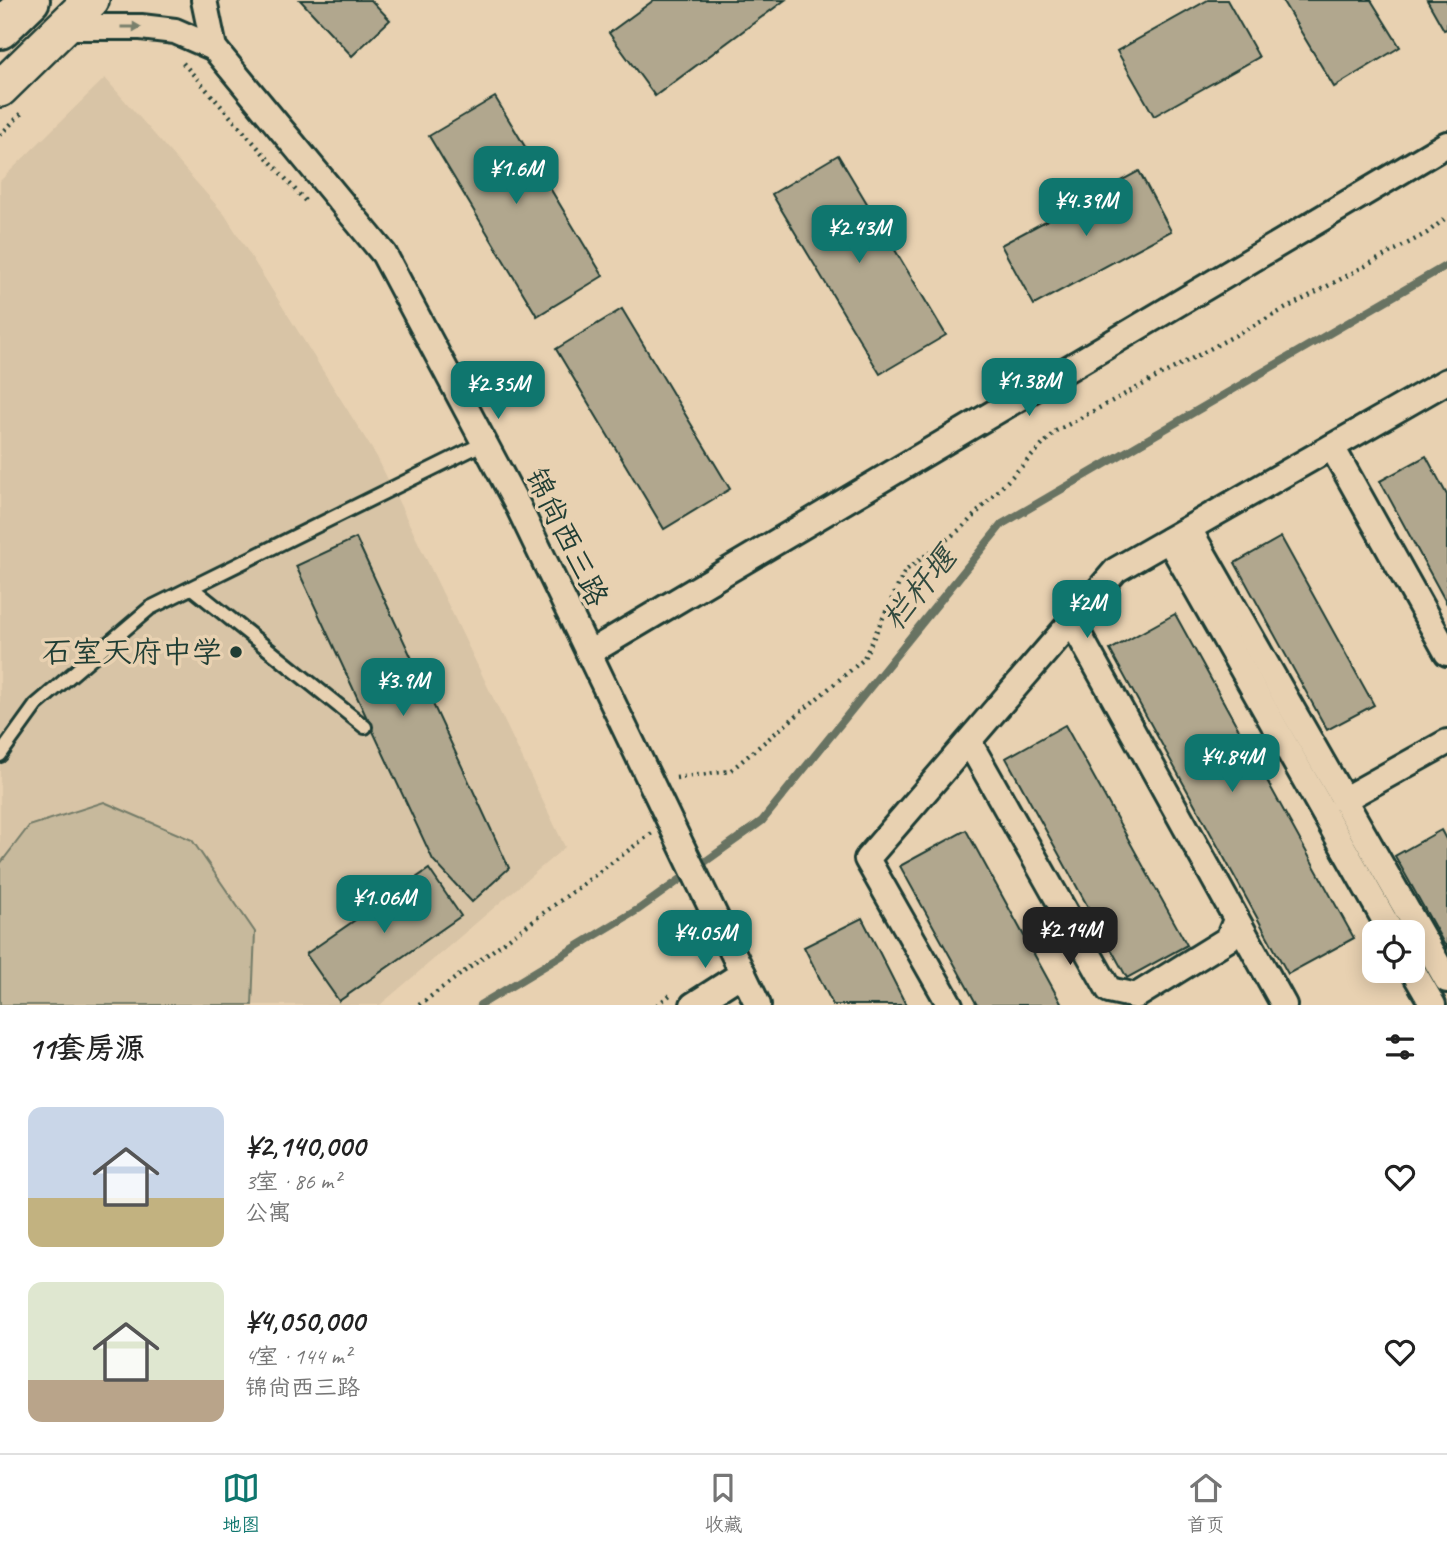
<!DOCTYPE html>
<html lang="zh">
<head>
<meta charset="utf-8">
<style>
	:root { --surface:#fff; --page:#f6f6f6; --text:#222; --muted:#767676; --line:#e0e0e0; --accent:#0f766e }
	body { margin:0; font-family:Caveat,"LXGW WenKai TC",sans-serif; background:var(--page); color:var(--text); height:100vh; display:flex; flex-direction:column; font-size:26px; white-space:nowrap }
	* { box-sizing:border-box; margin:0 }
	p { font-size:23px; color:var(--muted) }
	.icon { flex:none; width:38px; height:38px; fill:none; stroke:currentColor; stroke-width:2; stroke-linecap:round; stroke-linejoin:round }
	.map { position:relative; height:1005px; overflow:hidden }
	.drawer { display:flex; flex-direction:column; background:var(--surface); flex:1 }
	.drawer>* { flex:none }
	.controls { position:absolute; left:1362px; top:920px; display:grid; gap:14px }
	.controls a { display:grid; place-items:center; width:63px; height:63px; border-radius:14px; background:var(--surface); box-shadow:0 4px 18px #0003; font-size:35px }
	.price { position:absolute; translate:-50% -60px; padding:0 16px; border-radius:14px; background:var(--accent); color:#fff; font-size:23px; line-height:46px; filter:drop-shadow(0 2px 4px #0008) }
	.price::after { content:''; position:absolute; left:50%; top:42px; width:21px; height:16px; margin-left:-10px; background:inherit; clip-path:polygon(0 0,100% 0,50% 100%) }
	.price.selected { background:#222; color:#fff }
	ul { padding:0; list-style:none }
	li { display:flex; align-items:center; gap:21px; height:175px; padding:0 28px }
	li span { display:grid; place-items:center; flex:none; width:196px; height:140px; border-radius:14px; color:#555 }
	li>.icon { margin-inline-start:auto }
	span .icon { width:84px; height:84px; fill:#fffc; stroke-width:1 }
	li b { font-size:30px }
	h2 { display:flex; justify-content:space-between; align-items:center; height:84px; padding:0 28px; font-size:30px }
	.dock { display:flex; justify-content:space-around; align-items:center; height:98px; border-top:2px solid var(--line); background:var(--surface); font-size:19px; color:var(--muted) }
	.dock a { display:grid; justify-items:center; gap:4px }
	.dock .selected { color:var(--accent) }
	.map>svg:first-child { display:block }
	.built { fill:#d8c4a6 }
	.green { fill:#c7b99c; stroke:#737b68; stroke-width:2 }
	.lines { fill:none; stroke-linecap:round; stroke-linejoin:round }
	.stream { stroke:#687362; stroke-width:8 }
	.building { fill:#b1a78e; stroke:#1f3d34; stroke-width:2 }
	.service-casing { stroke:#1f3d34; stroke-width:18 }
	.minor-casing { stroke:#1f3d34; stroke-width:30 }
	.secondary-casing { stroke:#1f3d34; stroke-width:40 }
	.trunk-casing { stroke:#1f3d34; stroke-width:44 }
	.path { stroke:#1f3d34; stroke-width:4.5; stroke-dasharray:2 5; stroke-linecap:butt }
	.service { stroke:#e8d1b1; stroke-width:12 }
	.minor { stroke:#e8d1b1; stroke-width:24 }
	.secondary { stroke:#e8d1b1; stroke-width:35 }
	.trunk { stroke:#e8d1b1; stroke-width:38 }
	.oneway { fill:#79806c }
	.poi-dot { fill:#1f3d34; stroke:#e8d1b1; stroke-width:2.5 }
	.labels { text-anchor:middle; stroke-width:7; stroke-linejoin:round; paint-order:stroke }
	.street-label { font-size:30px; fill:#1f3d34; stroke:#e8d1b1 }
	.poi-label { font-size:30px; fill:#1f3d34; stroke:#e8d1b1; text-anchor:end }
	.water-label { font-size:32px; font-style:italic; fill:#314a3f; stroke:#e8d1b1 }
</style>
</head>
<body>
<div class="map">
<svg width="1447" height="1005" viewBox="0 0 1447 1005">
	<rect width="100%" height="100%" fill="#e8d1b1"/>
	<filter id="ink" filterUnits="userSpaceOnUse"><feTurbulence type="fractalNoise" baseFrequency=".0143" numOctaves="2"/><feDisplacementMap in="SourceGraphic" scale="14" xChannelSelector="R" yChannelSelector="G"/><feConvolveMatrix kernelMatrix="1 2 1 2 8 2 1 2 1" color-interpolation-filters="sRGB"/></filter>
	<g filter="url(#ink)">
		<polygon class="built" points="105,78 225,215 377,457 565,847 380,1005 0,1005 0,181"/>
		<polygon class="green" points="104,802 192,840 255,932 252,1005 0,1005 0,864 29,826"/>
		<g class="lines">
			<polyline class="stream" points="480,1005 639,909 762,821 1002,524 1447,265"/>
		</g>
		<g class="building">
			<polygon points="300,0 371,0 390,20 352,56"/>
			<polygon points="654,0 785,0 655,96 609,33"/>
			<polygon points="1208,0 1227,0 1259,57 1154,116 1117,51"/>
			<polygon points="1282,0 1371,0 1400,47 1334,87"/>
			<polygon points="1427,0 1447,0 1447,29 1444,30"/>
			<polygon points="495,97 603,276 537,316 429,136"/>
			<polygon points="838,155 946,335 880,374 772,194"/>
			<polygon points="1139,171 1171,231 1034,305 1001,245"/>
			<polygon points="622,309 730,489 664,529 556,349"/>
			<polygon points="1426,456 1447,495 1447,604 1380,481"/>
			<polygon points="1281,537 1374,705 1327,730 1235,563"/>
			<polygon points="356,538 509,868 472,902 433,860 296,566"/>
			<polygon points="1175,614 1354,938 1288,974 1110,650"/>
			<polygon points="1065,725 1187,945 1127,978 1006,758"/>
			<polygon points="966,830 1062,1005 977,1005 900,866"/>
			<polygon points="1441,830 1447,841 1447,949 1395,856"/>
			<polygon points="429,869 461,916 339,1001 306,954"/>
			<polygon points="862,918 906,1005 833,1005 804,947"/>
		</g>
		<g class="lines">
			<g class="service-casing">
				<g id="service">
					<polyline points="192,588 365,727"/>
					<polyline points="0,755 36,705 150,608 484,443"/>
				</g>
			</g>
			<g class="minor-casing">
				<g id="minor">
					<polyline points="204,0 214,48"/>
					<polyline points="63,27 141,27 175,31 214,48 384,254 519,508 758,1005"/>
					<polyline points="1332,447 1447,653"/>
					<polyline points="1189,529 1447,980"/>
					<polyline points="1169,540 1392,933"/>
					<polyline points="1072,622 1284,1005"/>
					<polyline points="589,653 1447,144"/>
					<polyline points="969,742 1109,990 1136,996 1228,939 1236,920"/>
					<polyline points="1343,800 1447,742"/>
					<polyline points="1412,969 1433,1005"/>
					<polyline points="693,1005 743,973"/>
					<polyline points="950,1005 867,859 1116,570 1447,381"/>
				</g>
			</g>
			<g class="secondary-casing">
				<polyline id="secondary" points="0,89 91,0"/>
			</g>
			<g class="trunk-casing">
				<polyline id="trunk" points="0,29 30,0"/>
			</g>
			<g class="path">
				<polyline points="183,63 307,203"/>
				<polyline points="0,135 24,111"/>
				<polyline points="676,778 730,771 863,660 905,571 962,528 1056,431 1427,233 1447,217"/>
				<polyline points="419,1005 652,833"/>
				<polyline points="657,1005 670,995"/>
			</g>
			<use href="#service" class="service"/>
			<use href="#minor" class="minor"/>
			<use href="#secondary" class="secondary"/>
			<use href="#trunk" class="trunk"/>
		</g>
		<defs><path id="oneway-solid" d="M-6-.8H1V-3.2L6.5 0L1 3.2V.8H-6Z" transform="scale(1.75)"/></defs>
		<use class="oneway" href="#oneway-solid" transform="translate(131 27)"/>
	</g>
	<circle class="poi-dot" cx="236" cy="652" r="7"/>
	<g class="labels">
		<g class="street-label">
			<text transform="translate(567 537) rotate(64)" y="10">锦尚西三路</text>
		</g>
		<g class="poi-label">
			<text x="222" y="662">石室天府中学</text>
		</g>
		<g class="water-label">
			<text transform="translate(919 588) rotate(-51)" y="11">栏杆堰</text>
		</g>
	</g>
</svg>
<div class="controls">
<a><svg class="icon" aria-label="locate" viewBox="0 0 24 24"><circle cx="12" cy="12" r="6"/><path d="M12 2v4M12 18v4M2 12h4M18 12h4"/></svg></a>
</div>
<b class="price" style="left:516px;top:206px">¥1.6M</b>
<b class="price" style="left:1086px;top:238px">¥4.39M</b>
<b class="price" style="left:859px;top:265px">¥2.43M</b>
<b class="price" style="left:1029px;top:418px">¥1.38M</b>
<b class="price" style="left:498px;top:421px">¥2.35M</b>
<b class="price" style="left:1087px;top:640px">¥2M</b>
<b class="price" style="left:403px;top:718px">¥3.9M</b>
<b class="price" style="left:1232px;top:794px">¥4.84M</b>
<b class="price" style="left:384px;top:935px">¥1.06M</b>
<b class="price selected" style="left:1070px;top:967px">¥2.14M</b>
<b class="price" style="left:705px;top:970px">¥4.05M</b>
</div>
<section class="drawer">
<h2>11套房源<svg class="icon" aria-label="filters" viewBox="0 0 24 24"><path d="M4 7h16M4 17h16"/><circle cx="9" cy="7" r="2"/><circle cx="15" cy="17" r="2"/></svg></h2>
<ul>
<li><span style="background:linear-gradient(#c9d6e8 65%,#c2b280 0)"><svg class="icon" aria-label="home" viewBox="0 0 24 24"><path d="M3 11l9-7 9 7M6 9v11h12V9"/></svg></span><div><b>¥2,140,000</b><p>3室 · 86 m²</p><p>公寓</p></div><svg class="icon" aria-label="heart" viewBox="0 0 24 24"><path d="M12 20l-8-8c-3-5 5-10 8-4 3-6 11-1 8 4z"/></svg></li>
<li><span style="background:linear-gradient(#dfe7d0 70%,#b9a48a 0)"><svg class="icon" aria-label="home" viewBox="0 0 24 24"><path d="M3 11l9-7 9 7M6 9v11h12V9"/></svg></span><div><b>¥4,050,000</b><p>4室 · 144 m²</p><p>锦尚西三路</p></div><svg class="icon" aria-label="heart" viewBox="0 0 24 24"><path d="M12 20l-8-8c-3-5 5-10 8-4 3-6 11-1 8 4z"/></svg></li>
</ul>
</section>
<nav class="dock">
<a class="selected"><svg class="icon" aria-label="map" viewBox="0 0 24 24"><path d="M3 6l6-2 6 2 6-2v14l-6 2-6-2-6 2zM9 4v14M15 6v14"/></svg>地图</a>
<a><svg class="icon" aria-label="saved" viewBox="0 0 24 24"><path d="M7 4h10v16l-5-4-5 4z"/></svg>收藏</a>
<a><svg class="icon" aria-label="home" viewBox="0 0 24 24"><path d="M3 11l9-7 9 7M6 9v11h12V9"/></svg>首页</a>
</nav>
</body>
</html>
